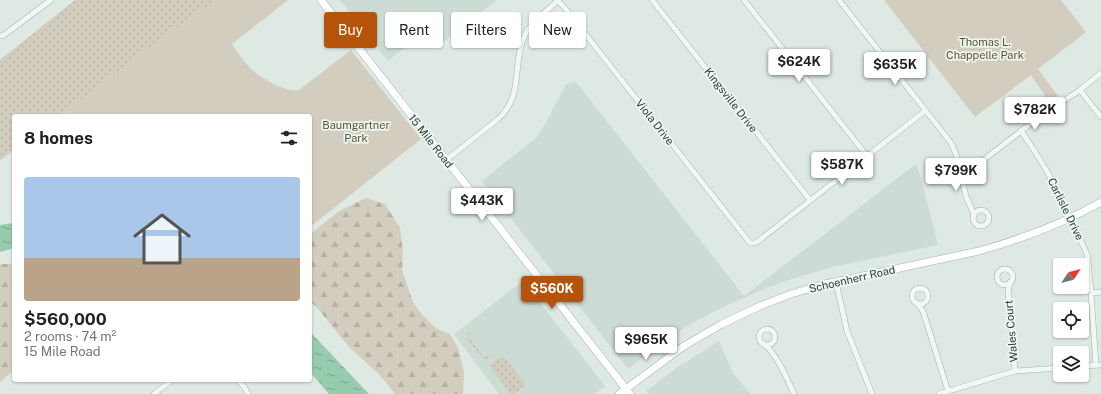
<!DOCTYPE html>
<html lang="en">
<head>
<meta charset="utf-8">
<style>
	:root { --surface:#fff; --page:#f6f6f6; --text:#202124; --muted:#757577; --line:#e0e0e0; --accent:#b45309 }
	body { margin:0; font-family:"Public Sans",sans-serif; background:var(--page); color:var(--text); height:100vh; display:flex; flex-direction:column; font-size:15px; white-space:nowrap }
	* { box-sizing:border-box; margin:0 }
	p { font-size:13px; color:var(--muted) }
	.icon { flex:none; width:22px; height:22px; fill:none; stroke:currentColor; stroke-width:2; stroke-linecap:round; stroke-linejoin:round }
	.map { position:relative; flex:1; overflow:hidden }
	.side { position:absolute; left:12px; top:114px; width:300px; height:268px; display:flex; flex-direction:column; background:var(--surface); border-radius:4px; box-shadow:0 1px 3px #0004 }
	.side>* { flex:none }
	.top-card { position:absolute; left:324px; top:12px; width:380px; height:36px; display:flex; gap:8px }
	.needle { width:26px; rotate:54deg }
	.buttons { position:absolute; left:1053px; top:258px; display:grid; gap:8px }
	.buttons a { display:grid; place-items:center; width:36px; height:36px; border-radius:4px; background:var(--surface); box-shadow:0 1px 3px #0004; font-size:20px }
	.price { position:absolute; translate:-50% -34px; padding:0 9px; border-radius:4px; background:#fff; color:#222; font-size:13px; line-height:26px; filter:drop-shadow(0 1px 2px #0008) }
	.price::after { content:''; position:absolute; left:50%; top:24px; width:12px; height:9px; margin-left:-6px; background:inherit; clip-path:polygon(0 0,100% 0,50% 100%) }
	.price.current { background:var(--accent); color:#fff }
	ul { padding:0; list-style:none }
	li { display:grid; align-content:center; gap:8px; height:212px; padding:0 12px }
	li+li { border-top:1px solid var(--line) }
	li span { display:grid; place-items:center; height:124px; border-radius:4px; color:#555 }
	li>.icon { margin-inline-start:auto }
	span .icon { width:72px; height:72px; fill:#fffc; stroke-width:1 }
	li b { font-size:17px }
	h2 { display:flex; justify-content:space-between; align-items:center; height:48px; padding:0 12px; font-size:17px }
	.pill { padding:0 14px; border-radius:4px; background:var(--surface); box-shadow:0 1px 3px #0004; font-size:14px; line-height:36px }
	.pill.current { background:var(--accent); color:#fff }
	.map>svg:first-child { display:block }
	.built { fill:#ccdbd4 }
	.grass { fill:url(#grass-dots) }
	.forest { fill:url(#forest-firs) }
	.green { fill:#d3cdbf }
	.water { fill:url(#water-ripples) }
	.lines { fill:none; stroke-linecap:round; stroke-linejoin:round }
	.street-casing { stroke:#a3b3ac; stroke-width:6 }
	.secondary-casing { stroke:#a3b3ac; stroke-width:8 }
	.street { stroke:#f1f7f4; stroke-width:5 }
	.secondary { stroke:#fff; stroke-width:7 }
	.labels { text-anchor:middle; stroke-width:3.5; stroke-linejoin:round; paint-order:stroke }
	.park-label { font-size:11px; fill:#5d5232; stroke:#eef6f2 }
	.street-label { font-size:11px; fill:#264135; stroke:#eef6f2 }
</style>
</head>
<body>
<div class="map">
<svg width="1101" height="394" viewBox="0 0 1101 394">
	<defs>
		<pattern id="grass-dots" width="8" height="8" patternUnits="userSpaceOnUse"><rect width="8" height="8" fill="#d3cdbf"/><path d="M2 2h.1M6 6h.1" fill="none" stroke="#b5b1a5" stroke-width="1.8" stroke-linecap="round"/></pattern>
		<pattern id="forest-firs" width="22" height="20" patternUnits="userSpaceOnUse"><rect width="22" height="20" fill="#d3cdbf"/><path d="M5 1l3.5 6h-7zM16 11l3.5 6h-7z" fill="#b5b1a5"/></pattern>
		<pattern id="water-ripples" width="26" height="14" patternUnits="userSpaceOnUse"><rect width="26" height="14" fill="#96cbae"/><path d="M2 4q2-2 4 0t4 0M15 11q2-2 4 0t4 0" fill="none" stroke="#7aa68e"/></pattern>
	</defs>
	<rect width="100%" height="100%" fill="#dee9e4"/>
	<g class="built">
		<polygon points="340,0 497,0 438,46 426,31 388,61"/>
		<polygon points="576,82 744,296 916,164 921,178 938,245 837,266 791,279 766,288 725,306 689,325 658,346 628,369 482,181 537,137 548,119 566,84"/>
		<polygon points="523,281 605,386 595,394 499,394 454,334"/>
		<polygon points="719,341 733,373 750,394 649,394 646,391 678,367"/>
	</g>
	<g class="grass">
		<polygon points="75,0 215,0 137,57 60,116 14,116 14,150 0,160 0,60"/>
		<polygon points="470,331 471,333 468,335 468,337 484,357 488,355 490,357 486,359 482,357 467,339 467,334"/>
		<polygon points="498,358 505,358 526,385 514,394 511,394 490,367 490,365"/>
	</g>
	<g class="forest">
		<polygon points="366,198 385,204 400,228 403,251 402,270 413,302 423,316 437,329 450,334 458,348 464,372 463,394 395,394 379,374 350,348 318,309 310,301 310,234 341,210"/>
		<polygon points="0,264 14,264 14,370 0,382"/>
	</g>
	<g class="green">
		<path d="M215 0H288L232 44C237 52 243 60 249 67 257 76 287 94 299 90L351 50 421 139 310 227V116H60L137 57Z"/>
		<polygon points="884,0 1061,0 1086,32 1038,69 1058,96 1049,102 1031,75 975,117"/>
	</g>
	<g class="water">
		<polygon points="14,223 14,248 0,252 0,225"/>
		<polygon points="310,332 316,338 369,394 329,394 310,372"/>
	</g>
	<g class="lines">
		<g class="street-casing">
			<g id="street">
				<polyline points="557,0 564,7 750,243 754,243 757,242 925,111"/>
				<polyline points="652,0 810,200"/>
				<polyline points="744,0 867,156"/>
				<path d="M839 0 951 143C960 159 961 178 966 196 968 203 973 209 974 216"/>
				<polyline points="0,36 4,35 51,0"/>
				<polyline points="1080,90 1101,117"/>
				<polyline points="1021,131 1030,144 1047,171 1087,254 1088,259 1091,293 1096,365"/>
				<path d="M446 160 497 120C523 97 513 71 522 42 529 21 544 15 558 0"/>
				<polyline points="960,169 975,165 986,158 1038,118 1080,90 1101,73"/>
				<circle cx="981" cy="218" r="8"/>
				<circle cx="1005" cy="277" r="8"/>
				<polyline points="836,282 847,331 872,394"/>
				<polyline points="1010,282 1008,292 1015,371"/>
				<circle cx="920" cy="296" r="8"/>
				<polyline points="1091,293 1101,292"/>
				<polyline points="917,303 923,311 948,391"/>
				<circle cx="767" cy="337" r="8"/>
				<path d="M764 344C776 353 788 380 794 394"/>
				<polyline points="1082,366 1101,365"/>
				<polyline points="238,380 245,388 248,394"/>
				<polyline points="154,394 172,380"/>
				<polyline points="939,394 1015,371 1060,368"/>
			</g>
		</g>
		<g class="secondary-casing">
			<g id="secondary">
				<polyline points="321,0 630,394"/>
				<path d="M619 394 684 346 722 324 760 306 791 294 825 284 979 251C1022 239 1062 224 1101 202"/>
			</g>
		</g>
		<use href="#street" class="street"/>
		<use href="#secondary" class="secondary"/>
	</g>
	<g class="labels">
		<g class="park-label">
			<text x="985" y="46">Thomas L.<tspan x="985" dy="13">Chappelle Park</tspan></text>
			<text x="356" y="129">Baumgartner<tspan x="356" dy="13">Park</tspan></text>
		</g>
		<g class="street-label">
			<text transform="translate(731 100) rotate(52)" y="4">Kingsville Drive</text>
			<text transform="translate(655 122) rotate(52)" y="4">Viola Drive</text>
			<text transform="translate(431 141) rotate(52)" y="4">15 Mile Road</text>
			<text transform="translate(1066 209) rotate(64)" y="4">Carlisle Drive</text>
			<text transform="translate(852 279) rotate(-13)" y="4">Schoenherr Road</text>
			<text transform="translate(1011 331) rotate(-95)" y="4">Wales Court</text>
		</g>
	</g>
</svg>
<div class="buttons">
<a><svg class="needle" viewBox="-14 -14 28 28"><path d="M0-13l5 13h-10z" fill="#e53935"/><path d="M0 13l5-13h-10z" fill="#757577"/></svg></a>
<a><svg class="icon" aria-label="locate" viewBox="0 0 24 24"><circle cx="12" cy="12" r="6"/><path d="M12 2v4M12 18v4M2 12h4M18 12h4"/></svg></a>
<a><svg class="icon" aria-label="layers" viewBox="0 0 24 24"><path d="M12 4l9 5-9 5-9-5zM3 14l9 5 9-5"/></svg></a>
</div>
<b class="price" style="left:799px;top:83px">$624K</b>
<b class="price" style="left:895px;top:86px">$635K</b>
<b class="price" style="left:1035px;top:131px">$782K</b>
<b class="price" style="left:842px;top:186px">$587K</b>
<b class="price" style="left:956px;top:192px">$799K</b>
<b class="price" style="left:482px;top:222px">$443K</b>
<b class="price current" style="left:552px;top:310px">$560K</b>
<b class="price" style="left:646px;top:361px">$965K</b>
<div class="top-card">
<a class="pill current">Buy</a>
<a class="pill">Rent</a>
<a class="pill">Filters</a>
<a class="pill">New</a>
</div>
<section class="side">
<h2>8 homes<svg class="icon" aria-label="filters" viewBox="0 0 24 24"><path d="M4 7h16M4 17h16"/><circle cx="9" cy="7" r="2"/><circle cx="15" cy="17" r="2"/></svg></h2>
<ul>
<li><span style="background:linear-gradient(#a9c7e8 65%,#b9a48a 0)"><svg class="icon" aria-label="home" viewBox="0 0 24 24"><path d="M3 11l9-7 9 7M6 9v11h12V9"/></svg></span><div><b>$560,000</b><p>2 rooms · 74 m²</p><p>15 Mile Road</p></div></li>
</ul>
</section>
</div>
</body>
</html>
